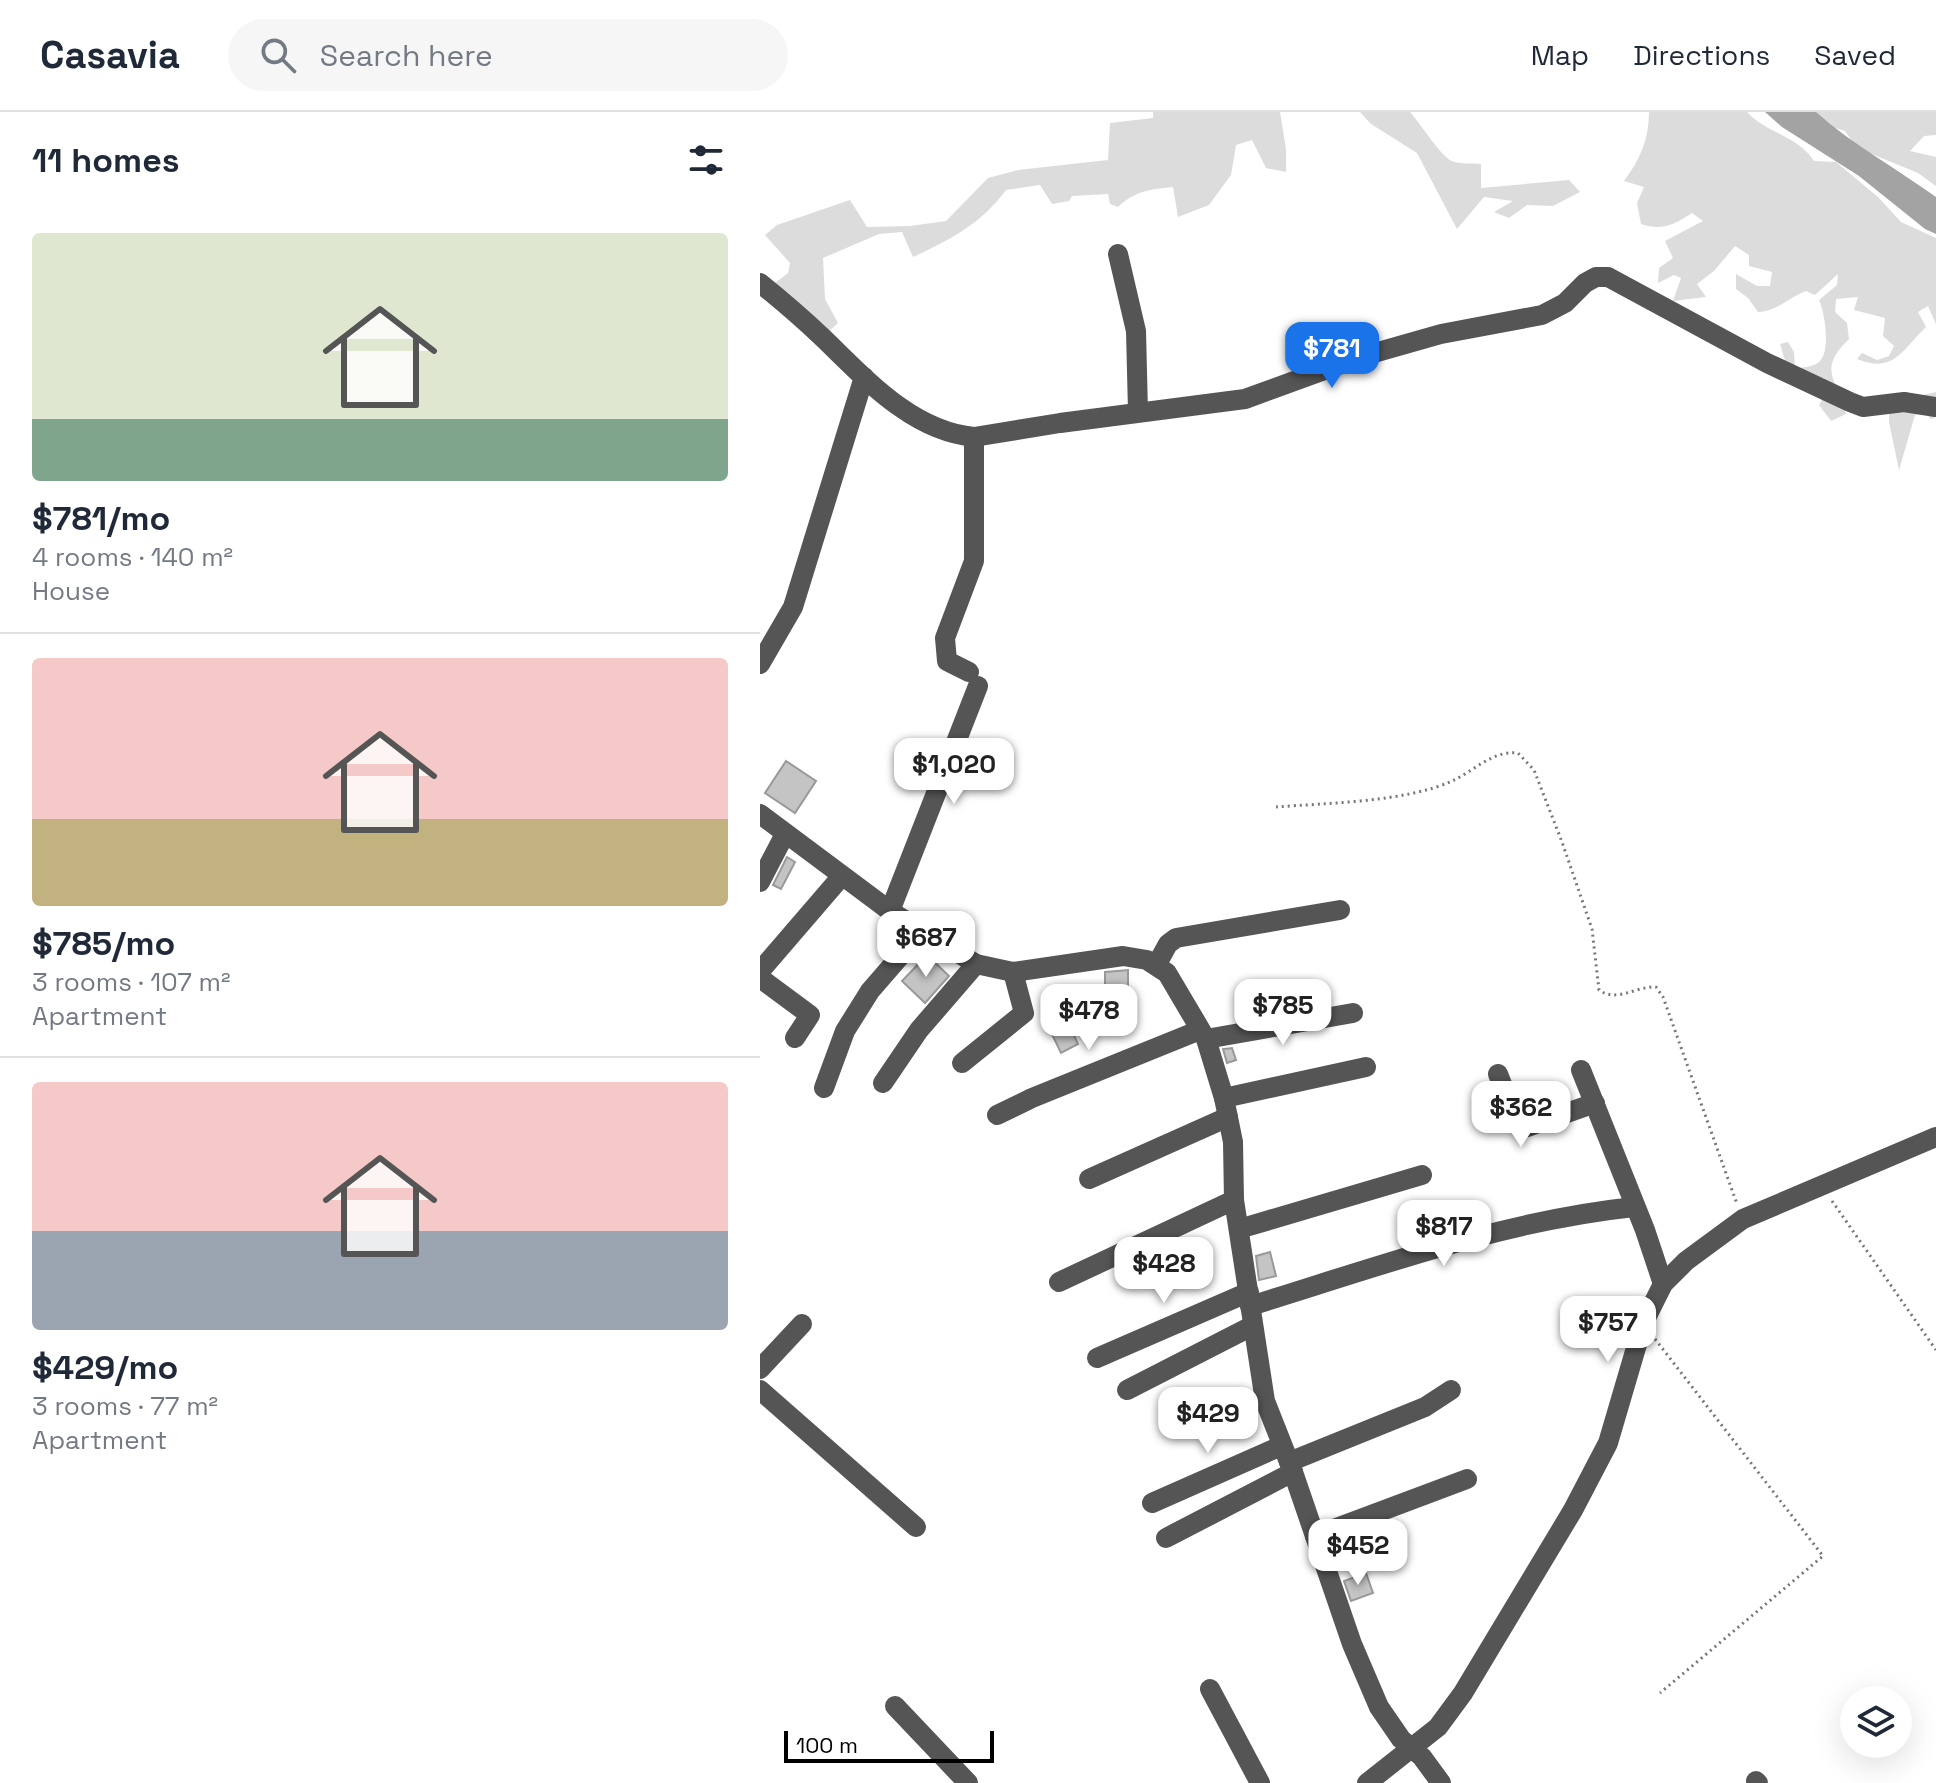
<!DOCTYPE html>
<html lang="en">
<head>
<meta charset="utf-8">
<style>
	:root { --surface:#fff; --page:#f6f6f7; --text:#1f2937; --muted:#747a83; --line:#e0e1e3; --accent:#1a73e8 }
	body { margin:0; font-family:"Space Grotesk",sans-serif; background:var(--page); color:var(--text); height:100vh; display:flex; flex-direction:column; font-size:30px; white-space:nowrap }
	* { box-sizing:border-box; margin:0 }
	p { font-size:26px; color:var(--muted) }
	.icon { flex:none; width:44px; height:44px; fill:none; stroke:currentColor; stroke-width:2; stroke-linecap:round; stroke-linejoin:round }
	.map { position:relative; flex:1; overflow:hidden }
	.panel { display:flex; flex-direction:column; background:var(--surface); width:760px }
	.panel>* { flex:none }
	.buttons { position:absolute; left:1080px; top:1574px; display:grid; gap:16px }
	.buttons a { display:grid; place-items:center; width:72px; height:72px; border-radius:50%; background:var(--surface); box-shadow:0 8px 32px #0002; font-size:40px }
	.scale { position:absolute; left:24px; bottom:20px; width:210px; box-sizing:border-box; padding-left:8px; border:4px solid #000; border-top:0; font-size:22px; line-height:28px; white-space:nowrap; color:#000; -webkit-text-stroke:6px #fff; paint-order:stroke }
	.price { position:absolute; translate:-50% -68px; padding:0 18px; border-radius:16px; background:#fff; color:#222; font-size:26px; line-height:52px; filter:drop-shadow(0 2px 4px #0008) }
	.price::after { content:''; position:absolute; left:50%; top:48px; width:24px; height:18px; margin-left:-12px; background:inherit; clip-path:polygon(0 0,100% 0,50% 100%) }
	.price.active { background:var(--accent); color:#fff }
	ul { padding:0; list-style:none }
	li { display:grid; align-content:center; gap:16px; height:424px; padding:0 32px }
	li+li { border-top:2px solid var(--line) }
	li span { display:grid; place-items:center; height:248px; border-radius:8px; color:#555 }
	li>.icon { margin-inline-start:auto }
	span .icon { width:144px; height:144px; fill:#fffc; stroke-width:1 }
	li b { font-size:34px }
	h2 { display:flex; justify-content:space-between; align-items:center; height:96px; padding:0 32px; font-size:34px }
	header { display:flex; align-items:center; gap:48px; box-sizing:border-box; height:112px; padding:0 40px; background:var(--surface); border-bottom:2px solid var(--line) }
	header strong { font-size:38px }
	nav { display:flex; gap:44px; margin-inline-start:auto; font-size:28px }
	.search { width:560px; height:72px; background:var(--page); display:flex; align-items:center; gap:20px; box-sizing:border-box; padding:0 28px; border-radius:44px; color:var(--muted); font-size:30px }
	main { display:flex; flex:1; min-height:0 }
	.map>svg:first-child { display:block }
	.green { fill:#dcdcdc }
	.water { fill:#a3a3a3 }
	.building { fill:#c4c4c4; stroke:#999; stroke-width:2 }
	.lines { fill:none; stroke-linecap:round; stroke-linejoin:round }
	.path { stroke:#777; stroke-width:3; stroke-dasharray:2 4; stroke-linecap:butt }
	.minor { stroke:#555; stroke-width:20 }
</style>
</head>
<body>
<header>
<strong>Casavia</strong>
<div class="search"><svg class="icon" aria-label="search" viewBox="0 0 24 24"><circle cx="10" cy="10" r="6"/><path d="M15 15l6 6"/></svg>Search here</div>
<nav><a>Map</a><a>Directions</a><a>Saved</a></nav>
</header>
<main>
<section class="panel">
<h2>11 homes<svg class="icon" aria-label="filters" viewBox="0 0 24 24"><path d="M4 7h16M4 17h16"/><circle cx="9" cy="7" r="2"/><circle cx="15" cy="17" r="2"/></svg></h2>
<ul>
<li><span style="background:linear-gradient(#dfe7d0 75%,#7fa58c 0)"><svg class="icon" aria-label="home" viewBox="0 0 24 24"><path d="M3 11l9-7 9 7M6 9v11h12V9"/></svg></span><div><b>$781/mo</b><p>4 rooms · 140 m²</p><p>House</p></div></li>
<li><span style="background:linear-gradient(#f6c9c9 65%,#c2b280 0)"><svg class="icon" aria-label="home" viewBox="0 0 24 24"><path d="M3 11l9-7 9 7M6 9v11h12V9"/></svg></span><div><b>$785/mo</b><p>3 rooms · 107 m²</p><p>Apartment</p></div></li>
<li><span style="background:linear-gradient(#f6c9c9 60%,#9aa5b1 0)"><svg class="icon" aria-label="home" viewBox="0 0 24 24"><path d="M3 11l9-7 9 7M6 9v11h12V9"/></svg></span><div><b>$429/mo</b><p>3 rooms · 77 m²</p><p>Apartment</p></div></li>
</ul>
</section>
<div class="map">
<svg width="1176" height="1671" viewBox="0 0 1176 1671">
	<rect width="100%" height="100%" fill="#fff"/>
	<g class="green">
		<path d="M393 0H520L526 37V60L506 56 492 28 476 33 471 63 449 93 418 105 413 75C392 77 374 79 358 95L350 92 348 82 312 84 309 89 292 92 280 73 246 78C221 112 190 128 153 145L142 120 119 122 63 146 65 187 78 211 68 220 15 171 28 161 30 151 5 123 17 113 90 88 107 115 150 114 186 109 228 66 258 58 348 48 350 11 393 6Z"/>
		<path d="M600 0H650C661 12 682 47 694 50 702 52 713 51 721 52V76L809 68 820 80 793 94 767 93 749 106 734 100 753 89 724 85 697 117 657 41 611 12Z"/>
		<path d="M889 0H987C1006 21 1038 24 1054 49L1076 50 1118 85 1141 110 1176 126V212L1168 194 1158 200 1166 215C1142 238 1134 262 1097 247L1102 241 1117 248 1129 244 1134 234 1123 224 1125 206 1094 198 1098 185 1076 187 1075 200 1087 211 1089 227C1056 259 1078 267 1086 302L1071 309 1059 293 1065 282 1064 266 1044 267 1026 252 1020 232 1028 230 1034 240 1035 257C1043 255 1053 255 1059 250 1071 240 1065 201 1059 188L1077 173 1078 162 1055 183 1046 179C1026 187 1018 199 998 200L988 186 976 177V162L997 174H1010L1012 160 989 154V143L975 134 954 159 937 172 946 185 913 189 921 166 914 163 898 171 899 156 913 146 905 129 943 109 932 101C914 113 901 119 881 112L877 91 884 75 864 69C880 48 889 27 889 0Z"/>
		<polygon points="1055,0 1176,0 1176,23 1164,24 1150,39 1176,45 1176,74 1158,61 1097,36 1085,19 1056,10"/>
		<polygon points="1176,280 1176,305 1171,307 1166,301 1155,303 1139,358 1129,310 1129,291"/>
	</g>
	<path class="water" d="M1005 0H1056C1093 33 1136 56 1176 85V122L1165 117 1099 64 1022 15Z"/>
	<g class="building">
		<polygon points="26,649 56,669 35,701 5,681"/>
		<polygon points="27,745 35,750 21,777 13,773"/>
		<polygon points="167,843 189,864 165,891 142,869"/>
		<polygon points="368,858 368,879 345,879 345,860"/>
		<polygon points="307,908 318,932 301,941 289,916"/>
		<polygon points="472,936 476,948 467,951 463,937"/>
		<polygon points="510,1140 516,1164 499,1168 496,1144"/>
		<polygon points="606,1461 613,1481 591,1489 584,1469"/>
	</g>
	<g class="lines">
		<g class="path">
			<path d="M516 695C567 691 646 690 692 669 714 659 733 638 758 641L774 658 802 730 832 817 839 878C858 891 875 874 896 875L903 885 977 1092"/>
			<polyline points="1072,1089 1176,1238"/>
			<polyline points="895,1227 1063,1444 900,1581"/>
		</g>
		<g class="minor">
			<polyline points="358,142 376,219 378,300"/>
			<path d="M0 171C21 188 41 205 61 224 105 266 151 319 214 325L300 311 485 287 600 245 681 222 782 203 805 191 825 171 836 165H848L1007 251 1090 290 1103 295 1144 290 1176 295"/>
			<polyline points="0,552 33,495 104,265"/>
			<polyline points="209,560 187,549 185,526 214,449 214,325"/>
			<polyline points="0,702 130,799 216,852 253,860 363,844 387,848 407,861 446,927 464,986 473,1030 474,1088 505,1289 533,1360 592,1532 619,1595 641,1627 662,1645 681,1671"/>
			<polyline points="0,770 25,722"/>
			<polyline points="130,799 218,574"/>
			<polyline points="397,852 408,832 416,826 580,798"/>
			<polyline points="35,926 50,903 0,866 1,858 81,765"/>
			<polyline points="446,927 593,901"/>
			<polyline points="202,951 264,901 253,860"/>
			<polyline points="821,958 885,1118 903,1172"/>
			<polyline points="738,962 758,1013 767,1015 835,991"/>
			<polyline points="123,971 159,918 216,852"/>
			<polyline points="64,976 85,919 110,879 162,819"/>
			<polyline points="464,986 606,955"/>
			<polyline points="237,1003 272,986 440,918"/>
			<polyline points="329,1067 468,1005"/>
			<polyline points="479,1117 662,1063"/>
			<polyline points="299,1170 474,1088"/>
			<path d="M490 1194C617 1155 742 1109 874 1095"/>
			<polyline points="337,1246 489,1180"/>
			<polyline points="0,1257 42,1212"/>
			<polyline points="0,1278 156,1415"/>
			<polyline points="367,1278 492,1214"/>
			<polyline points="529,1350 665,1295 691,1278"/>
			<polyline points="392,1391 521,1334"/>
			<polyline points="555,1424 707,1367"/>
			<polyline points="406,1426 533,1360"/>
			<polyline points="450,1577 500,1671"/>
			<polyline points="135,1594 208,1671"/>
			<polyline points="996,1669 998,1671"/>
			<polyline points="607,1671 678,1615 703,1581 813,1398 848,1331 883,1212 903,1172 926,1149 983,1107 1176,1025"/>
		</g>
	</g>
</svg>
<div class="buttons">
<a><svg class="icon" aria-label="layers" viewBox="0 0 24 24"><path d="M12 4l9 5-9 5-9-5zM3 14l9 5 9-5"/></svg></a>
</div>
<div class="scale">100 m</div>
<b class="price active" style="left:572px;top:278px">$781</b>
<b class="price" style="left:194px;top:694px">$1,020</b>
<b class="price" style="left:166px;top:867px">$687</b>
<b class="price" style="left:523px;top:935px">$785</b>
<b class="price" style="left:329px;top:940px">$478</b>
<b class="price" style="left:761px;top:1037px">$362</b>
<b class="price" style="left:684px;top:1156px">$817</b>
<b class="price" style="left:404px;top:1193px">$428</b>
<b class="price" style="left:848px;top:1252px">$757</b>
<b class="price" style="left:448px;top:1343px">$429</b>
<b class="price" style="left:598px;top:1475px">$452</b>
</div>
</main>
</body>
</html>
